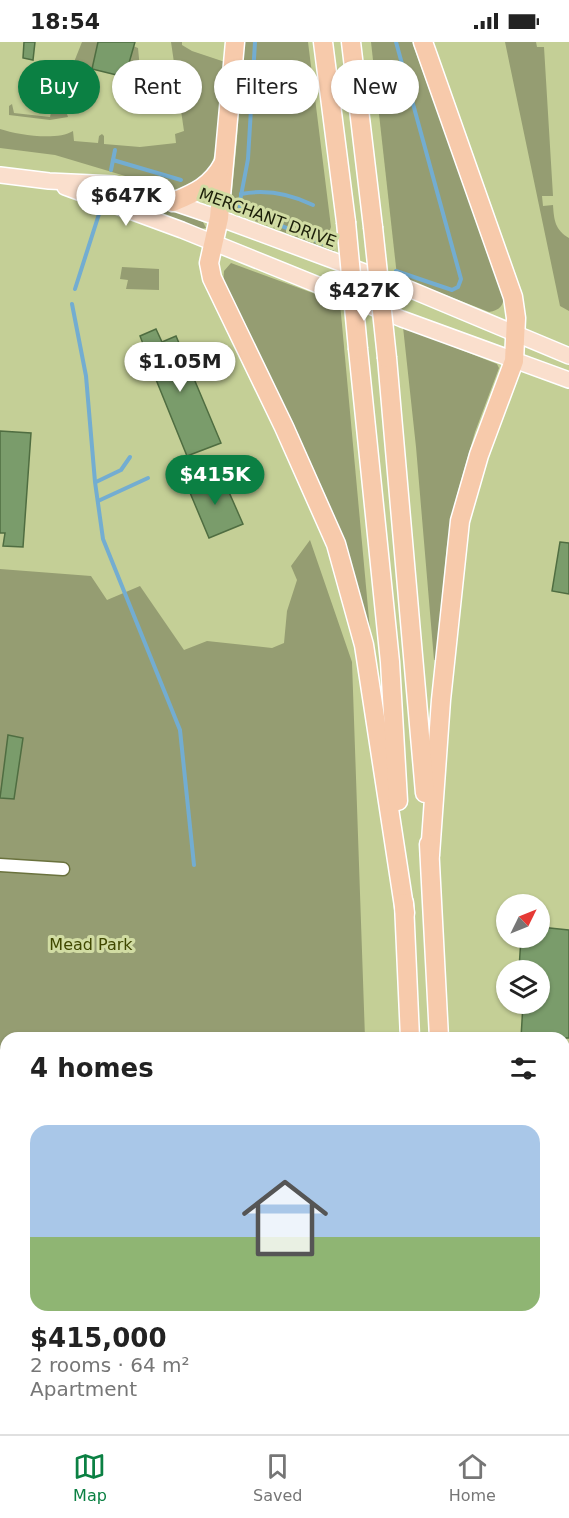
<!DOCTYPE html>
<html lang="en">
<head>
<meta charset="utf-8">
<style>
	:root { --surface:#fff; --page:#f6f6f6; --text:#222; --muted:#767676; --line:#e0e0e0; --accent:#0b8043 }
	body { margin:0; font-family:"DejaVu Sans",sans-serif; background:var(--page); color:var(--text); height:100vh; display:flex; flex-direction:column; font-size:22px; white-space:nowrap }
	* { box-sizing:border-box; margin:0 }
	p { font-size:20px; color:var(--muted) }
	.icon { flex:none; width:33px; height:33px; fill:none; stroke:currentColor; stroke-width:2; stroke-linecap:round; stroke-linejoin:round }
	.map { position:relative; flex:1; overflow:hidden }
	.drawer { position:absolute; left:0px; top:990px; width:570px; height:402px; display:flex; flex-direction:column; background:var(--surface); border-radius:18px 18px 0 0; box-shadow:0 2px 4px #0004 }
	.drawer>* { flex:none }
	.guide { position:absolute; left:18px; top:18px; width:534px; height:54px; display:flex; gap:12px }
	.needle { width:39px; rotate:47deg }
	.controls { position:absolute; left:496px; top:852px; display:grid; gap:12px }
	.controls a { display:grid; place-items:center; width:54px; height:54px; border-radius:50%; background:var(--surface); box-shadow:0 2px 4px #0004; font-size:30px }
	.price { position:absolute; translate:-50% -51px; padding:0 14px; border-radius:21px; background:#fff; color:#222; font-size:20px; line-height:39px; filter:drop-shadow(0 2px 3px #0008) }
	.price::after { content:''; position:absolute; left:50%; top:36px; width:18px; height:14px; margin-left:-9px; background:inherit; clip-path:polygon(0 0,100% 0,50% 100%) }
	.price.selected { background:var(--accent); color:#fff }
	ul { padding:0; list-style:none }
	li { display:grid; align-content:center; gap:12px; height:318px; padding:0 30px }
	li span { display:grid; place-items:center; height:186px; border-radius:18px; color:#555 }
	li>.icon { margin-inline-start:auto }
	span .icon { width:108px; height:108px; fill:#fffc; stroke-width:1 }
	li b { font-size:26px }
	h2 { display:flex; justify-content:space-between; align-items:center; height:72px; padding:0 30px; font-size:26px }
	.chip { padding:0 21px; border-radius:27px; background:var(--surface); box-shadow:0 2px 4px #0004; font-size:21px; line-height:54px }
	.chip.selected { background:var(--accent); color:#fff }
	.status { display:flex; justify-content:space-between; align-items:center; height:42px; padding:0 30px; background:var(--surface); direction:ltr }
	.status svg { height:16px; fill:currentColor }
	.tab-bar { display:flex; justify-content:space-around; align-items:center; height:84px; border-top:2px solid var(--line); background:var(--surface); font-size:16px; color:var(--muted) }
	.tab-bar a { display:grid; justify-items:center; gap:3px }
	.tab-bar .selected { color:var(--accent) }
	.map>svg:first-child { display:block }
	.green { fill:#959d72 }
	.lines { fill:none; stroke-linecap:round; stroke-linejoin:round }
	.stream { stroke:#73add1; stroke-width:4 }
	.building { fill:#7a9c6b; stroke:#4f6d41; stroke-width:1.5 }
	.minor-casing { stroke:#6a723d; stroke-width:15 }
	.major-casing { stroke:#fff; stroke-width:18 }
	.highway-casing { stroke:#fff; stroke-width:21 }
	.minor { stroke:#fff; stroke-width:12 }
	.major { stroke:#fadfcd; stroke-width:15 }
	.highway { stroke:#f7caab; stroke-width:18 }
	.highway-bridge-casing { stroke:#fff; stroke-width:21; stroke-linecap:butt }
	.highway-bridge { stroke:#f7caab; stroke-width:18 }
	.labels { text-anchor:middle; stroke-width:6; stroke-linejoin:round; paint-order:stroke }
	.street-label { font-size:16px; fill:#1c1f09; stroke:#d1dca3 }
	.park-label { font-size:16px; fill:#404800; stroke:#d1dca3 }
</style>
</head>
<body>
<div class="status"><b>18:54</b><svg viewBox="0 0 49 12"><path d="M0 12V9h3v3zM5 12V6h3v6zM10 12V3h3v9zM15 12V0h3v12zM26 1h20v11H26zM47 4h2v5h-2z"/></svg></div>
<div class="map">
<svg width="569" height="1392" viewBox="0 0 569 1392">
	<rect width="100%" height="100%" fill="#c4cf96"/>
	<g class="green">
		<polygon points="82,0 98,0 92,27 85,25 81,40 72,37 58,69 67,72 68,75 50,78 9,73 9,64 12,62 14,71 50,75 52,66 56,65"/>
		<path d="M171 0H182V3L192 9 225 20C223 44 220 111 208 130 201 141 186 147 172 148L55 113 0 106V87C18 93 57 99 73 89L74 99 98 101 99 94 102 92 104 94V102L140 105 176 101 175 92 184 89Z"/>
		<polygon points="242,0 308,0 331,185 326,199 333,203 334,210 230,169 237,98"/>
		<path d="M371 0H412L504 254C503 264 500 268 489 270L397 234Z"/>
		<path d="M505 0H536L537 5H544L553 154H542L543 164 553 163C554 178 555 188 569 196V269L560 264Z"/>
		<polygon points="133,4 138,6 141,38 126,34"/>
		<polygon points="120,151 157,162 203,180 206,186 199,187 119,156 117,153"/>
		<polygon points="231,221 340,261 370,588 369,588 223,242 224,229"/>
		<polygon points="122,225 159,227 159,248 126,247 128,238 120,237"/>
		<polygon points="403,285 497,322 499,326 475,390 456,456 447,503 436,618 434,618 416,405"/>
		<polygon points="310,498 352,620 365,996 6,996 6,1131 0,1129 0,527 91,534 107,558 140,544 184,608 207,599 272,606 284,601 287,569 297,538 291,524"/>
	</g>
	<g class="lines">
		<g class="stream">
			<polyline points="255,0 248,117 240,159 237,158 240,159 240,166 333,206"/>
			<polyline points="113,118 115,108"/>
			<polyline points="111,128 113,118 181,138"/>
			<path d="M241 152C266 147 290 152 313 163"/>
			<polyline points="396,229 452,248 458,245 461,237 396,0"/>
			<polyline points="75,247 99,172"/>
			<polyline points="72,262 86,334 95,440 103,497 180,688 194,823"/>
			<polyline points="96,440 121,428 130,415"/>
			<polyline points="98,459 148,436"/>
		</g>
	</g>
	<g class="building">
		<polygon points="24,0 35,0 33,18 23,16"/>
		<polygon points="98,0 135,0 125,35 92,27"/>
		<polygon points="156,287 162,300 176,294 221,401 187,414 144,308 145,307 140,294"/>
		<polygon points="0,389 31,391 23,505 3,504 5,491 0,491"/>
		<polygon points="221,432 243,482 209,496 188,446"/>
		<polygon points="560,500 569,501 569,552 552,549"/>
		<polygon points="8,693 23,696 14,757 0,756"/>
		<polygon points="540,885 569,888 569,996 521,996 523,962 540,962 540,928 519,927 521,896 540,896"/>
	</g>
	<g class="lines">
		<g class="minor-casing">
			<g id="minor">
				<polyline points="0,823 63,827"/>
				<polyline points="0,1143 6,1144"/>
				<polyline points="564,1171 569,1171"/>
				<polyline points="0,1328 6,1330"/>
				<polyline points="161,1386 162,1392"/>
				<polyline points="365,1386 366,1392"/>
			</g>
		</g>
		<g class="major-casing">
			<g id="major">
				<polyline points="0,133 49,139 114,142 142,150 219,176 397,242 569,314"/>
				<polyline points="65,145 182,188 402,277 569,338"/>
			</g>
		</g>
		<g class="highway-casing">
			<g id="highway">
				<polyline points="235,0 219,176 209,221 212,236 284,385 336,502 364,603 405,871"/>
				<polyline points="323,0 346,180"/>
				<polyline points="351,0 373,185"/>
				<polyline points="423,0 513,255 516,276 514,319 479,413 460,479 441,658 430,813"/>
				<path d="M173 160C195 151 211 144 223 122"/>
				<polyline points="358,307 390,620 398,759"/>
				<polyline points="387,316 425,751"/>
				<polyline points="429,802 439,996"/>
				<polyline points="404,861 410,996"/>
				<polyline points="428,1386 428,1392"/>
				<polyline points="459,1386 459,1392"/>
			</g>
		</g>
		<use href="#minor" class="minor"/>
		<use href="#major" class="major"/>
		<use href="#highway" class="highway"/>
		<g class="highway-bridge-casing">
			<g id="highway-bridge">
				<polyline points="346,180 358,307"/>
				<polyline points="373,185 387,316"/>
			</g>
		</g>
		<use href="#highway-bridge" class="highway-bridge"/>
	</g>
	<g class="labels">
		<g class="street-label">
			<text transform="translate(268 175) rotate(20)" y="6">MERCHANT DRIVE</text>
		</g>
		<g class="park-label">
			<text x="91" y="908">Mead Park</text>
		</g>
	</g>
</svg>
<div class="controls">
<a><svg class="needle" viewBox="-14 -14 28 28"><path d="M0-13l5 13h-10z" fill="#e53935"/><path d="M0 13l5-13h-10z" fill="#767676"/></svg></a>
<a><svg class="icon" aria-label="layers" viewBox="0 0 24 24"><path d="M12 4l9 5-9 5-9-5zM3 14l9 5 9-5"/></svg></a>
</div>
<b class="price" style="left:126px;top:185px">$647K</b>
<b class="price" style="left:364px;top:280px">$427K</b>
<b class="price" style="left:180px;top:351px">$1.05M</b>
<b class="price selected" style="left:215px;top:464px">$415K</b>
<div class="guide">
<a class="chip selected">Buy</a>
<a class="chip">Rent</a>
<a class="chip">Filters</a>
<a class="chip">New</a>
</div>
<section class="drawer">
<h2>4 homes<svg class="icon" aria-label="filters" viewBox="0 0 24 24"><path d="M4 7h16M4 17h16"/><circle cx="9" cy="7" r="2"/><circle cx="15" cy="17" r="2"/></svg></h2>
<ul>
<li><span style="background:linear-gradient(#a9c7e8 60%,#8fb573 0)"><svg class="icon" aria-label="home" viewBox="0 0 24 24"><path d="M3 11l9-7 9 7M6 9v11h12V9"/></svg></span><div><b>$415,000</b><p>2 rooms · 64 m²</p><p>Apartment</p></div></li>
</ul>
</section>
</div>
<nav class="tab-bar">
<a class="selected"><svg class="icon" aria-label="map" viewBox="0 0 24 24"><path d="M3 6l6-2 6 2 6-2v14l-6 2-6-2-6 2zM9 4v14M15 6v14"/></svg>Map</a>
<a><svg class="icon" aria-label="saved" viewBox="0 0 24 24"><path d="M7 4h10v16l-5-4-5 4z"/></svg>Saved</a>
<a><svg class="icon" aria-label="home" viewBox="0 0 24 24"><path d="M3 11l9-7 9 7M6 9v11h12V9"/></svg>Home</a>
</nav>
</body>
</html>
